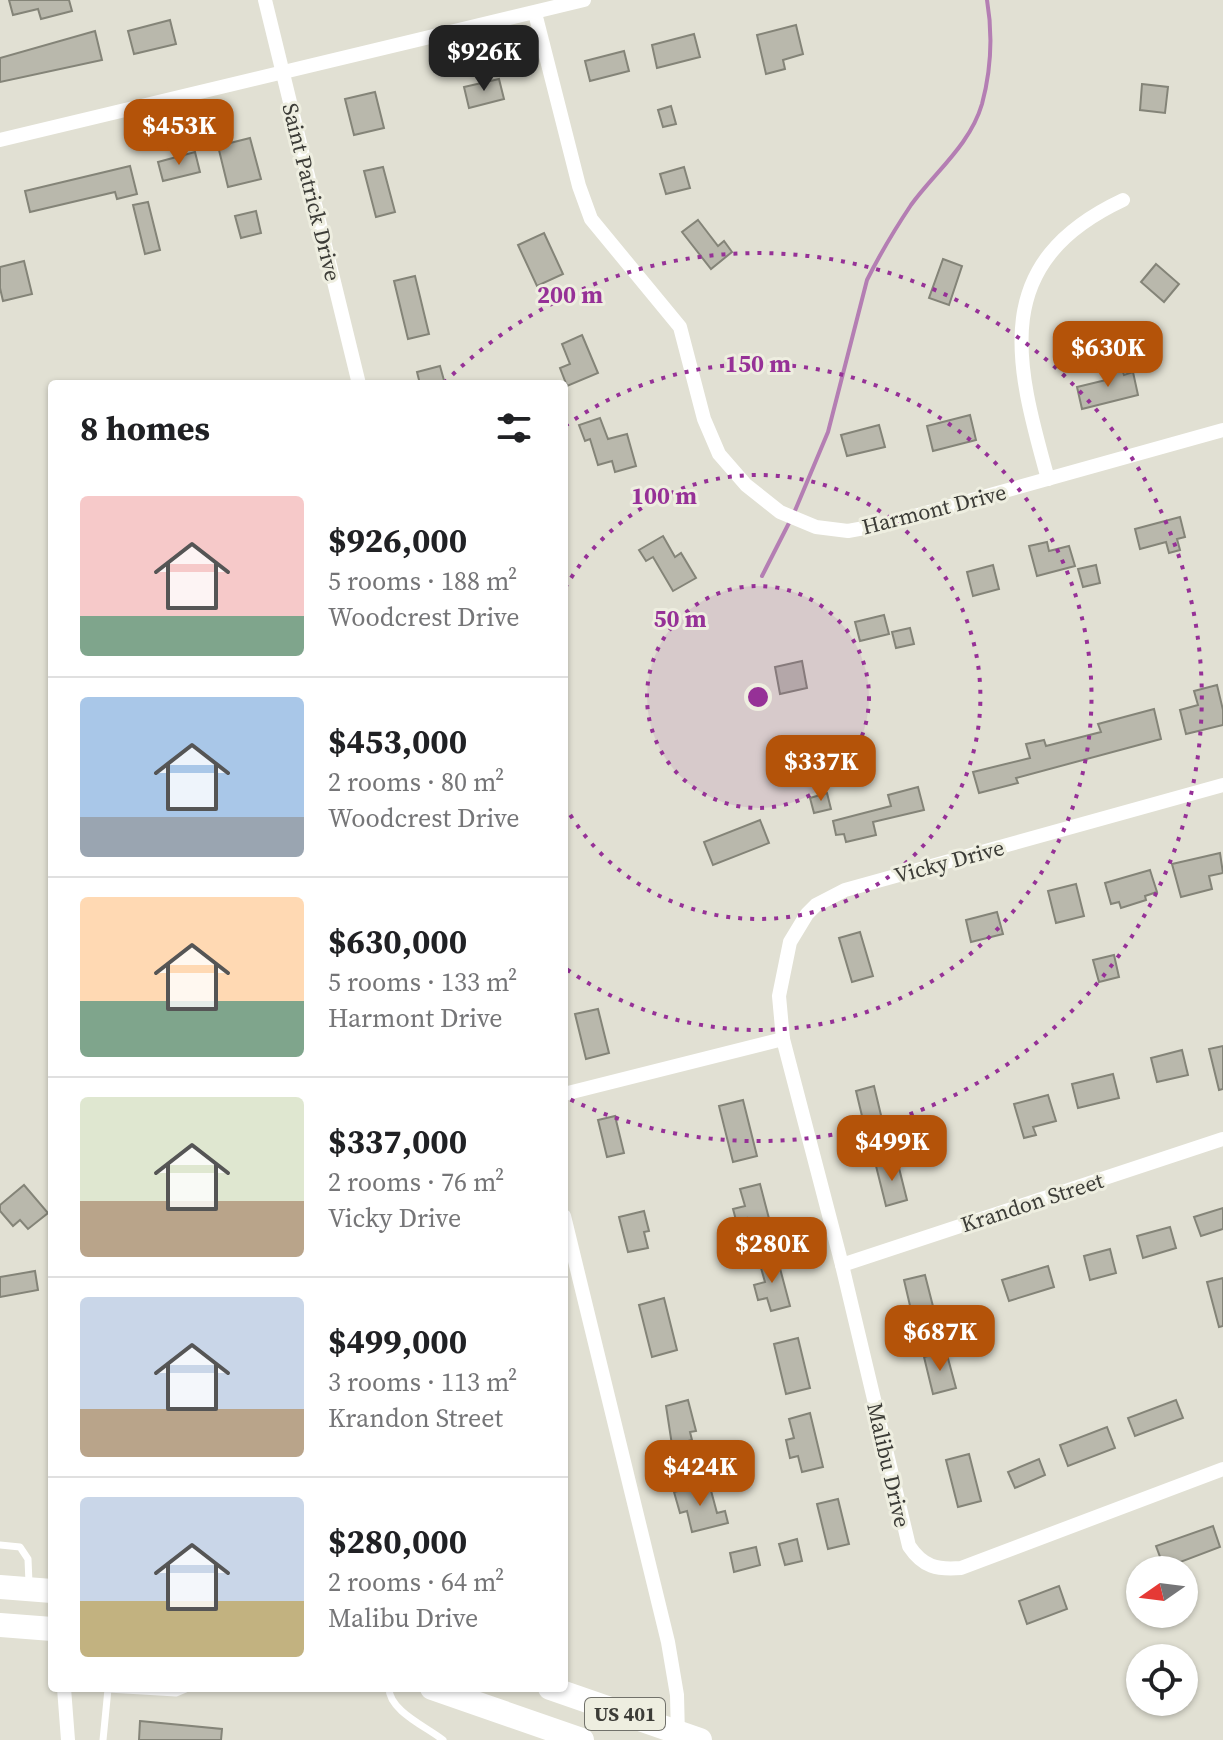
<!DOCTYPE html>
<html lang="en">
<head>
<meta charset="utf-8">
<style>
	:root { --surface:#fff; --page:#f2f2f2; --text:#202124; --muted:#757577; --line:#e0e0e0; --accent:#b45309 }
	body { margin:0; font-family:"Source Serif 4",serif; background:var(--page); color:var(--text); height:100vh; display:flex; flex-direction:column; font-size:30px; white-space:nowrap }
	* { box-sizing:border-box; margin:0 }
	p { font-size:26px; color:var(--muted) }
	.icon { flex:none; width:44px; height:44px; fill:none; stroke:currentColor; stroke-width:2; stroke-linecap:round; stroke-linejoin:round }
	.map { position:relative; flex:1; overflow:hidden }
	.side { position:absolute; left:48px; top:380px; width:520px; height:1312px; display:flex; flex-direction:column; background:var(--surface); border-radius:8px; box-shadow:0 2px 6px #0004 }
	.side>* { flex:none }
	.needle { width:52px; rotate:256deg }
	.fabs { position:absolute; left:1126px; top:1556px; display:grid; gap:16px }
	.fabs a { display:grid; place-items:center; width:72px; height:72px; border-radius:50%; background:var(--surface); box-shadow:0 2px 6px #0004; font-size:40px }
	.price { position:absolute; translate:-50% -68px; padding:0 18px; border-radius:16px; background:var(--accent); color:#fff; font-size:26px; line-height:52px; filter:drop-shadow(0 2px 4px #0008) }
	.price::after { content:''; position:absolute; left:50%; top:48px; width:24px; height:18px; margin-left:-12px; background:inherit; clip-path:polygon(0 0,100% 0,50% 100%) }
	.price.on { background:#222; color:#fff }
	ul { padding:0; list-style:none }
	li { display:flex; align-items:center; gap:24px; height:200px; padding:0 32px }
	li+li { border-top:2px solid var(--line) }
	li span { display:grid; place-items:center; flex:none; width:224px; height:160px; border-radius:8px; color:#555 }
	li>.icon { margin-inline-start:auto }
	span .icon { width:96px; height:96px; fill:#fffc; stroke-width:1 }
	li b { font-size:34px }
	h2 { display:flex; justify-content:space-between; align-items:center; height:96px; padding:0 32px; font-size:34px }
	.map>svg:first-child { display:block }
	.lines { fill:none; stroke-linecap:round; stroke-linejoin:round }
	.stream { stroke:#b47eb3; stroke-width:4 }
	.building { fill:#b9b8ac; stroke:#848478; stroke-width:2 }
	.service { stroke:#fff; stroke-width:7 }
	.minor { stroke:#fff; stroke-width:14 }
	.trunk { stroke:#fff; stroke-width:24 }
	.ring { fill:none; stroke:#963197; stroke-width:4; stroke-dasharray:4 8 }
	.labels { text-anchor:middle; stroke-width:6; stroke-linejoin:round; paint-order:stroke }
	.shield { fill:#eeeee0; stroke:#71716a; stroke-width:2 }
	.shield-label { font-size:20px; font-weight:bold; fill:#3c3c37 }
	.street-label { font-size:22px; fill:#3c3c37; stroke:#eeeee0 }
	.centre { fill:#963197; stroke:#eeeee0; stroke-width:4 }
	.ring-label { font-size:24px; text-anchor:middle; font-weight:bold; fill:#963197; stroke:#eeeee0; stroke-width:6; stroke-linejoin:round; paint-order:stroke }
</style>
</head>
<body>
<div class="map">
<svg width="1223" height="1740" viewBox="0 0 1223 1740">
	<rect width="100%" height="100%" fill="#e1e0d3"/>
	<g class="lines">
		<g class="stream">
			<path d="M794 513 828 432 867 280C880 254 895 229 911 205 935 172 970 145 982 104 991 70 993 35 987 0"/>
			<polyline points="762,576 790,521"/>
		</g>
	</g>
	<g class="building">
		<polygon points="9,0 69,0 72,11 41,19 38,9 13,15"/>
		<polygon points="170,20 176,44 134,54 128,31"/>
		<polygon points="796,25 803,54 783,60 785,69 766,74 757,35"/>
		<polygon points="95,31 102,60 0,82 0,58"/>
		<polygon points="694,34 700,57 657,68 652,45"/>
		<polygon points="624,51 629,71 590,81 585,61"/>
		<polygon points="499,79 504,99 469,108 464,87"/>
		<polygon points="1142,84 1168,87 1165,113 1140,110"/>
		<polygon points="375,92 384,128 354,135 345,99"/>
		<polygon points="671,106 676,124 663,127 658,110"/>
		<polygon points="250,138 261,179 228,187 218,146"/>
		<polygon points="195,152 200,172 163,181 158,162"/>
		<polygon points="130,166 137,194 117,199 115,192 30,212 25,191"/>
		<polygon points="383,167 395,212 376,217 364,171"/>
		<polygon points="684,167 690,188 666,194 660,174"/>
		<polygon points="148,202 160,250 145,254 133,205"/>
		<polygon points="256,211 261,233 241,238 235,216"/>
		<polygon points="698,220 718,246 724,241 732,252 711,269 682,232"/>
		<polygon points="544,233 563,274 537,286 518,245"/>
		<polygon points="943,259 962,266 949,305 929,298"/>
		<polygon points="24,261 32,294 3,301 0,288 0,267"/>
		<polygon points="1156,264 1179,284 1164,302 1141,282"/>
		<polygon points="415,276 429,334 408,339 394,281"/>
		<polygon points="582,335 598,373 567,386 560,368 570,364 562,344"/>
		<polygon points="440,366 445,384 420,384 417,372"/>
		<polygon points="1121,366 1124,375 1133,372 1138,395 1082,409 1077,387 1106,380 1104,370"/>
		<polygon points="970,415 976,440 933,451 927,426"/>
		<polygon points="600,418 608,439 627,434 636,466 615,472 612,461 598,465 590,439 585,441 579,425"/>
		<polygon points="879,425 885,447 847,456 841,435"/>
		<polygon points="1180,517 1185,537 1177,539 1180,550 1169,553 1166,542 1140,549 1135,529"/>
		<polygon points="663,536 675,557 681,553 696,578 673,591 653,557 646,561 639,550"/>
		<polygon points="1047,542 1049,551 1069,546 1075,566 1037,576 1029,546"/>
		<polygon points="993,565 999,589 973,596 967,572"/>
		<polygon points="1096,565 1100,583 1083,587 1078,569"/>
		<polygon points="884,615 889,634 860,641 855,622"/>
		<polygon points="910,628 914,644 896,648 892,632"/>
		<polygon points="802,661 807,688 780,694 775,667"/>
		<polygon points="1217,685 1223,710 1223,725 1186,734 1180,710 1198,705 1194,691"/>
		<polygon points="1154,709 1161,739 1016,778 1018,783 979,793 973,772 1030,758 1026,744 1044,740 1046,746 1101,732 1098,724"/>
		<polygon points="918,787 924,810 873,822 876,835 846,842 844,834 836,835 833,821 891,806 888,795"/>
		<polygon points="827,793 831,809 814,813 810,798"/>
		<polygon points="760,820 769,843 713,865 704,842"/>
		<polygon points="1220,853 1223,873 1209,876 1212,889 1181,897 1172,864"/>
		<polygon points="1150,870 1157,892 1145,896 1146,900 1121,908 1119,902 1111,904 1105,883"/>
		<polygon points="1076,884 1084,916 1056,923 1048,891"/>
		<polygon points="997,912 1003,934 971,942 966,920"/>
		<polygon points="860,932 873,976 852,982 839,938"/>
		<polygon points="1114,955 1119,977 1099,982 1093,960"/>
		<polygon points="598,1009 609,1053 586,1059 575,1014"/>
		<polygon points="1223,1046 1223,1089 1219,1090 1209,1049"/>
		<polygon points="1182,1050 1188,1075 1157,1082 1151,1058"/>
		<polygon points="1113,1074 1119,1098 1078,1108 1072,1084"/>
		<polygon points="874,1086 886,1136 868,1141 856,1091"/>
		<polygon points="1048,1095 1056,1121 1033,1127 1036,1135 1024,1138 1014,1104"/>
		<polygon points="743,1100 757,1156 733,1162 719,1106"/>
		<polygon points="615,1116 624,1153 607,1157 598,1120"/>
		<polygon points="897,1160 907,1200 886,1206 876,1166"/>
		<polygon points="760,1184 772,1230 752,1236 747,1218 736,1220 733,1209 745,1206 740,1189"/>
		<polygon points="24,1185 48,1213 28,1229 20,1220 13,1226 0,1211 0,1205"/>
		<polygon points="1223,1208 1223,1229 1201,1236 1194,1217"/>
		<polygon points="644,1211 649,1231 644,1232 648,1248 628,1252 619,1217"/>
		<polygon points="1170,1227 1176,1248 1143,1258 1137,1236"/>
		<polygon points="1110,1249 1116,1273 1090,1280 1084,1256"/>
		<polygon points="777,1257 790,1306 771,1311 767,1298 758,1300 754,1285 765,1282 759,1261"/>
		<polygon points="1048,1266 1054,1287 1009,1301 1002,1280"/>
		<polygon points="35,1271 38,1290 0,1297 0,1277"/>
		<polygon points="925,1275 937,1322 915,1327 904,1280"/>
		<polygon points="1223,1278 1223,1326 1219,1327 1207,1282"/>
		<polygon points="664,1298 677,1350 652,1357 639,1305"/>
		<polygon points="798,1338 810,1388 786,1394 774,1344"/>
		<polygon points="946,1351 956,1388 933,1394 924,1357"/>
		<polygon points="688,1400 696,1431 690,1432 692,1440 672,1445 666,1406"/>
		<polygon points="1176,1400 1183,1418 1135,1436 1128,1418"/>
		<polygon points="810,1413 823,1467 802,1472 798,1456 790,1458 786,1440 794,1438 789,1419"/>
		<polygon points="1107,1427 1115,1448 1068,1466 1060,1445"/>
		<polygon points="969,1454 981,1501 958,1507 946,1460"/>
		<polygon points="1039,1459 1045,1475 1015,1488 1008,1472"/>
		<polygon points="709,1483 717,1513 725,1511 728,1523 692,1532 687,1511 680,1513 674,1492"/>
		<polygon points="838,1499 849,1544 828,1549 817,1504"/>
		<polygon points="1213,1526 1220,1547 1180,1562 1183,1570 1165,1570 1156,1546"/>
		<polygon points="797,1539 802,1561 785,1565 779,1544"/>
		<polygon points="756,1547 760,1565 734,1572 730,1553"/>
		<polygon points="1059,1586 1067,1609 1027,1624 1019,1601"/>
		<polygon points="140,1721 222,1729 221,1740 139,1740"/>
	</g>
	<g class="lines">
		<g class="service">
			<polyline points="0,1545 20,1547 28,1559 29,1583"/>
			<path d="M389 1688C389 1711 427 1727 443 1740"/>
			<polyline points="103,1740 108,1689 176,1693 188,1688"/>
		</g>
		<g class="minor">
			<polyline points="265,0 359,384"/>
			<polyline points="535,13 579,186 591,219 680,327 704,419 719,454 746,485 780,512 816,527 848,531 886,524 1223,430"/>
			<polyline points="0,140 584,0"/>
			<path d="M1048 479C1015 361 989 263 1123 200"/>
			<path d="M1223 785 845 890 816 905 807 914 790 942 779 996 783 1039 842 1265 909 1546C923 1567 937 1570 961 1568L1223 1469"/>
			<polyline points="564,1094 783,1039"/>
			<polyline points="564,1216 668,1642 677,1695 678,1736"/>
			<polyline points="842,1265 1223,1139"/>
			<polyline points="64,1688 68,1740"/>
		</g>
		<g class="trunk">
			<polyline points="0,1587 52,1591"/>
			<polyline points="0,1625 52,1629"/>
			<polyline points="432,1688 582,1740"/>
			<polyline points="550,1688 700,1740"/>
		</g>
	</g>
	<circle cx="758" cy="697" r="111" fill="#963197" fill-opacity=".12"/>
	<g class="ring">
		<circle cx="758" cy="697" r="111"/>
		<path d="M565 588A222 222 0 1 1 565 806"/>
		<path d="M565 426A333 333 0 1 1 565 968"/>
		<path d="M444 383A444 444 0 1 1 567 1098"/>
	</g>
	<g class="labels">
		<rect class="shield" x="585" y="1698" width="80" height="32" rx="6"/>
		<g class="shield-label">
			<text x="625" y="1721">US 401</text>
		</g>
		<g class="street-label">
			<text transform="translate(312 192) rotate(76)" y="8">Saint Patrick Drive</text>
			<text transform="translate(934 509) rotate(-14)" y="8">Harmont Drive</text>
			<text transform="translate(949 861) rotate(-15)" y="8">Vicky Drive</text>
			<text transform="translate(1032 1202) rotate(-18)" y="8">Krandon Street</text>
			<text transform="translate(889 1465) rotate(77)" y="8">Malibu Drive</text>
		</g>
	</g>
	<circle cx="758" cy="697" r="12" class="centre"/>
	<g class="ring-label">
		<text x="570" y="303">200 m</text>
		<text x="758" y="372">150 m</text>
		<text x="664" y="504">100 m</text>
		<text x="680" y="627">50 m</text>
	</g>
</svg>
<div class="fabs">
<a><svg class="needle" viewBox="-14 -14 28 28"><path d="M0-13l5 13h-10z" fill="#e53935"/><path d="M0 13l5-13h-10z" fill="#757577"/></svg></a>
<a><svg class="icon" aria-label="locate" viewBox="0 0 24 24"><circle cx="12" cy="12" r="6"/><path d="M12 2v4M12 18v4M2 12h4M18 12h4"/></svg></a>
</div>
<b class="price on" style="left:484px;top:93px">$926K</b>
<b class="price" style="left:179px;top:167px">$453K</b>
<b class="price" style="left:1108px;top:389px">$630K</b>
<b class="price" style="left:821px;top:803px">$337K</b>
<b class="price" style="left:892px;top:1183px">$499K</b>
<b class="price" style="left:772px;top:1285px">$280K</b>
<b class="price" style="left:940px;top:1373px">$687K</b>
<b class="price" style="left:700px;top:1508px">$424K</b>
<section class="side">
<h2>8 homes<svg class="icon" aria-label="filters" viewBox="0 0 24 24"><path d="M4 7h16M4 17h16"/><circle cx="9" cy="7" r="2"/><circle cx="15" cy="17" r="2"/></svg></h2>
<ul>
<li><span style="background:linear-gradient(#f6c9c9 75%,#7fa58c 0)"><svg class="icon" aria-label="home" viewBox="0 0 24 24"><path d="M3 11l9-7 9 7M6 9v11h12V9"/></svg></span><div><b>$926,000</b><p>5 rooms · 188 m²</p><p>Woodcrest Drive</p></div></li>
<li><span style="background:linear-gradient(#a9c7e8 75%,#9aa5b1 0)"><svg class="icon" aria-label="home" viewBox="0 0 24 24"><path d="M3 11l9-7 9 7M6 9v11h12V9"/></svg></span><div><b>$453,000</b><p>2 rooms · 80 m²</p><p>Woodcrest Drive</p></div></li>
<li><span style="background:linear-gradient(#ffd9b3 65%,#7fa58c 0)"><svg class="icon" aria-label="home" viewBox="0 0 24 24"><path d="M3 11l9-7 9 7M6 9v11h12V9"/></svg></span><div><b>$630,000</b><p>5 rooms · 133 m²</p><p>Harmont Drive</p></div></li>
<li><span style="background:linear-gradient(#dfe7d0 65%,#b9a48a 0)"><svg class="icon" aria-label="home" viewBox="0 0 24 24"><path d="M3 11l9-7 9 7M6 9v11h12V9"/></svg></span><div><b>$337,000</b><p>2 rooms · 76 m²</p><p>Vicky Drive</p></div></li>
<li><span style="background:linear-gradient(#c9d6e8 70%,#b9a48a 0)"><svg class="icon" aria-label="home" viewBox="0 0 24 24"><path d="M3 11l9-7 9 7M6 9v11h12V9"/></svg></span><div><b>$499,000</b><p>3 rooms · 113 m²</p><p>Krandon Street</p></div></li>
<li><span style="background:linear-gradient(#c9d6e8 65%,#c2b280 0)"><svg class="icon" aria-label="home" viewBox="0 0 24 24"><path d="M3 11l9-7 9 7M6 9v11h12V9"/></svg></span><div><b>$280,000</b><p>2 rooms · 64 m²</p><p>Malibu Drive</p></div></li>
</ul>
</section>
</div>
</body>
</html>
